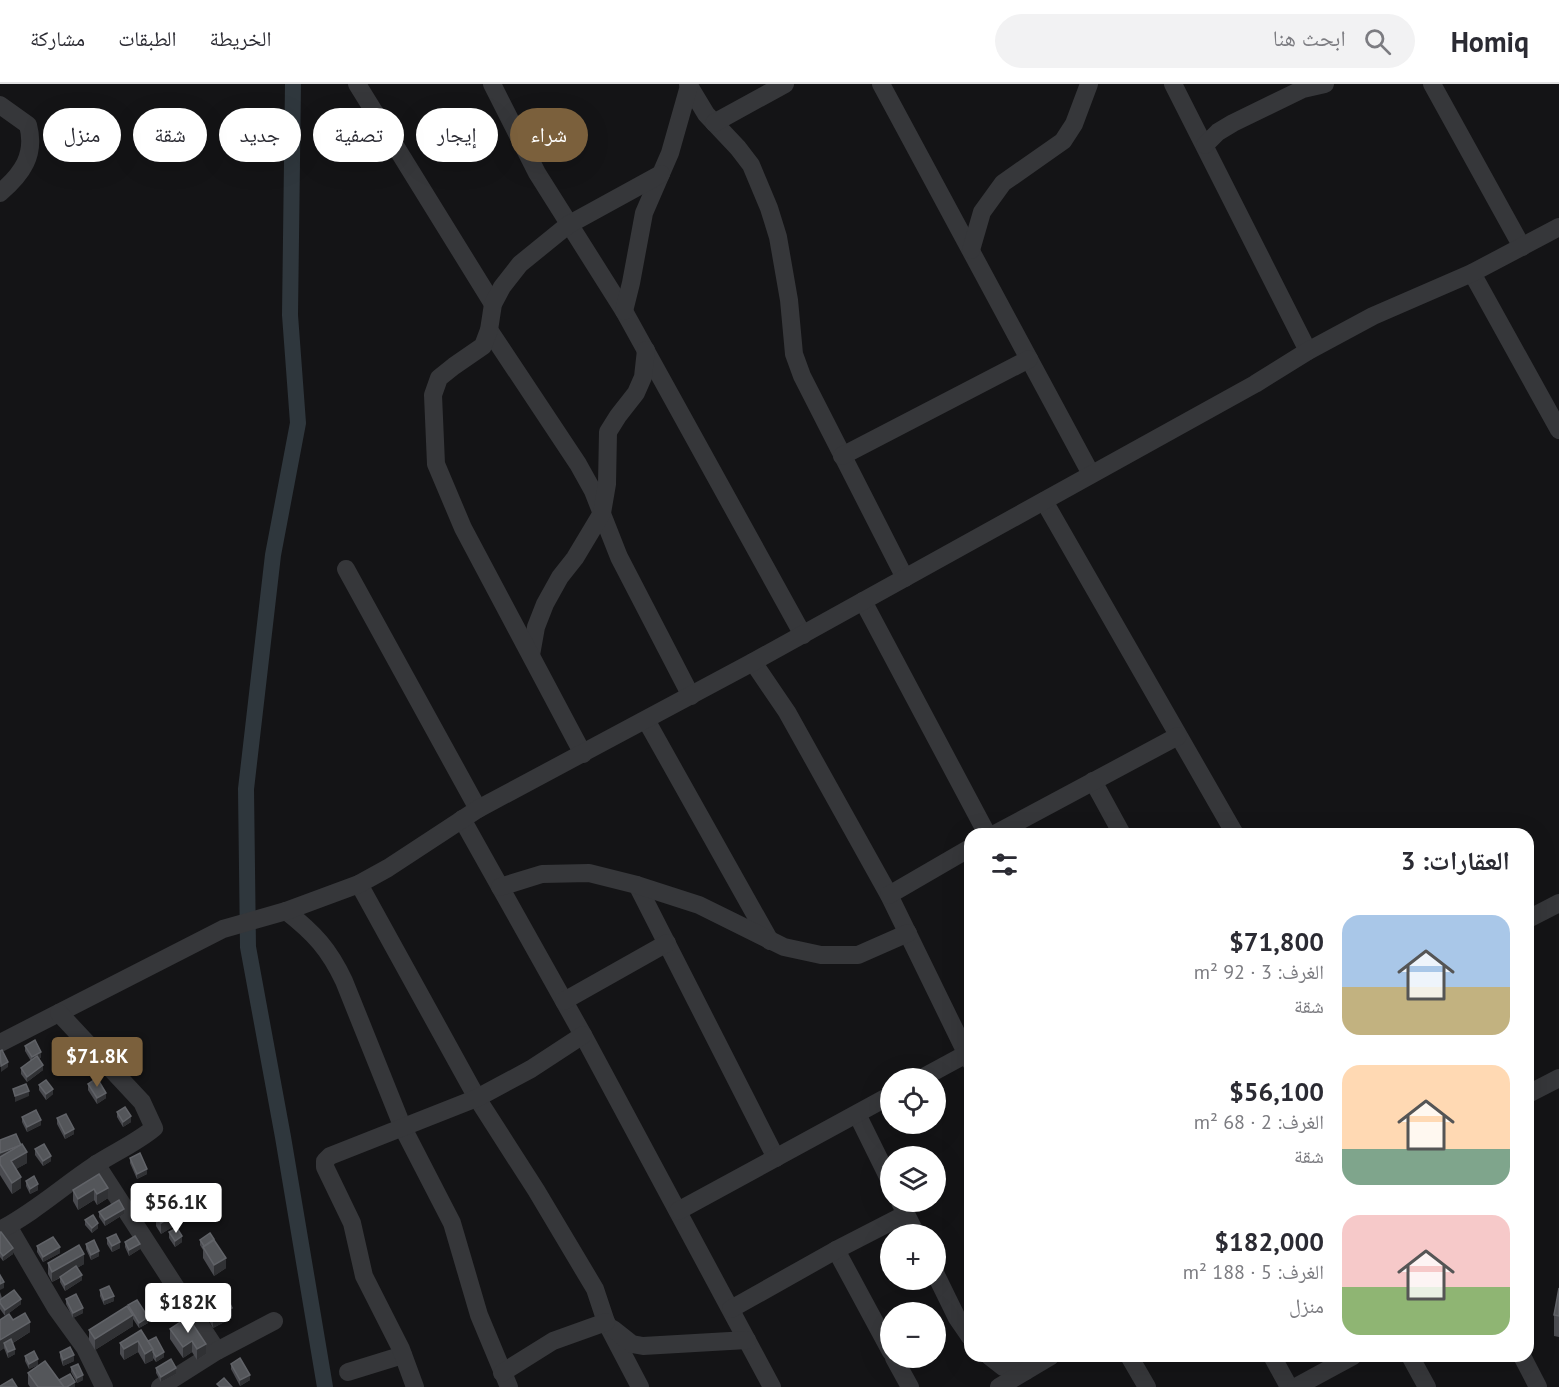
<!DOCTYPE html>
<html lang="ar">
<head>
<meta charset="utf-8">
<style>
	:root { --surface:#fff; --page:#f2f2f3; --text:#2b2b33; --muted:#7c7c81; --line:#e1e1e2; --accent:#7b603c }
	body { margin:0; font-family:"PT Sans","Noto Naskh Arabic",sans-serif; background:var(--page); color:var(--text); direction:rtl; height:100vh; display:flex; flex-direction:column; font-size:22px; white-space:nowrap }
	* { box-sizing:border-box; margin:0 }
	p { font-size:20px; color:var(--muted) }
	.icon { flex:none; width:33px; height:33px; fill:none; stroke:currentColor; stroke-width:2; stroke-linecap:round; stroke-linejoin:round }
	.map { position:relative; flex:1; overflow:hidden; direction:ltr }
	.drawer { position:absolute; left:964px; top:744px; width:570px; height:534px; display:flex; flex-direction:column; background:var(--surface); border-radius:18px; box-shadow:0 6px 24px #0002; direction:rtl }
	.drawer>* { flex:none }
	.banner { position:absolute; left:18px; top:24px; width:570px; height:54px; direction:rtl; display:flex; gap:12px }
	.fabs { position:absolute; left:880px; top:984px; display:grid; gap:12px }
	.fabs a { display:grid; place-items:center; width:66px; height:66px; border-radius:50%; background:var(--surface); box-shadow:0 6px 24px #0002; font-size:30px }
	.price { position:absolute; translate:-50% -51px; padding:0 14px; border-radius:6px; background:#fff; color:#222; font-size:20px; line-height:39px; filter:drop-shadow(0 2px 3px #0008) }
	.price::after { content:''; position:absolute; left:50%; top:36px; width:18px; height:14px; margin-left:-9px; background:inherit; clip-path:polygon(0 0,100% 0,50% 100%) }
	.price.selected { background:var(--accent); color:#fff }
	ul { padding:0; list-style:none }
	li { display:flex; align-items:center; gap:18px; height:150px; padding:0 24px }
	li span { display:grid; place-items:center; flex:none; width:168px; height:120px; border-radius:18px; color:#555 }
	li>.icon { margin-inline-start:auto }
	span .icon { width:72px; height:72px; fill:#fffc; stroke-width:1 }
	li b { font-size:26px }
	h2 { display:flex; justify-content:space-between; align-items:center; height:72px; padding:0 24px; font-size:26px }
	.chip { padding:0 21px; border-radius:27px; background:var(--surface); box-shadow:0 6px 24px #0002; font-size:21px; line-height:54px }
	.chip.selected { background:var(--accent); color:#fff }
	header { display:flex; align-items:center; gap:36px; box-sizing:border-box; height:84px; padding:0 30px; background:var(--surface); border-bottom:2px solid var(--line) }
	header strong { font-size:28px }
	nav { display:flex; gap:33px; margin-inline-start:auto; font-size:21px }
	.search { width:420px; height:54px; background:var(--page); display:flex; align-items:center; gap:15px; box-sizing:border-box; padding:0 21px; border-radius:33px; color:var(--muted); font-size:22px }
	.map>svg:first-child { display:block }
	.lines { fill:none; stroke-linecap:round; stroke-linejoin:round }
	.canal { stroke:#2f373d; stroke-width:16 }
	.street { stroke:#36373a; stroke-width:18 }
	.wall { fill:#4a4b50 }
	.shaded-wall { fill:#303134 }
	.building { fill:#54565a; stroke:#616368; stroke-width:1.5 }
</style>
</head>
<body>
<header>
<strong>Homiq</strong>
<div class="search"><svg class="icon" aria-label="search" viewBox="0 0 24 24"><circle cx="10" cy="10" r="6"/><path d="M15 15l6 6"/></svg>ابحث هنا</div>
<nav><a>الخريطة</a><a>الطبقات</a><a>مشاركة</a></nav>
</header>
<div class="map">
<svg width="1559" height="1303" viewBox="0 0 1559 1303">
	<rect width="100%" height="100%" fill="#141416"/>
	<g class="lines">
		<polyline class="canal" points="293,0 290,231 298,339 273,471 246,705 248,863 283,1053 325,1303"/>
		<g class="street">
			<polyline points="357,0 493,220"/>
			<polyline points="492,0 537,89 624,227 803,551"/>
			<polyline points="688,0 706,30 738,64 751,81 769,124 778,153 789,216 794,270 802,292 905,494"/>
			<polyline points="881,0 1091,390"/>
			<polyline points="1173,0 1308,267"/>
			<polyline points="1432,0 1522,163"/>
			<path d="M0 21 28 41C36 71 22 90 0 109"/>
			<polyline points="714,39 785,0"/>
			<polyline points="1205,61 1218,48 1233,39 1303,5 1325,0"/>
			<polyline points="971,166 982,128 1003,99 1063,57 1074,40 1089,0"/>
			<polyline points="1472,189 1559,346"/>
			<polyline points="624,227 631,199 644,129 670,69 689,2"/>
			<polyline points="489,246 578,380 593,407 619,473 691,612"/>
			<polyline points="842,372 1029,275"/>
			<polyline points="1044,417 1235,750"/>
			<polyline points="346,485 478,725"/>
			<polyline points="863,517 987,750"/>
			<polyline points="531,571 536,543 545,520 560,493 575,474 602,429 607,400 608,348 618,332 636,309 643,293 646,266"/>
			<polyline points="753,578 787,628 889,811 970,977"/>
			<polyline points="646,636 770,857"/>
			<polyline points="583,670 463,444 436,380 433,311 439,294 454,282 483,262 489,246 493,220 502,203 520,180 568,141 661,90"/>
			<polyline points="1093,697 1122,750"/>
			<polyline points="462,735 583,951 772,1303"/>
			<polyline points="995,750 1178,652"/>
			<polyline points="359,800 477,1014 536,1106 595,1205 606,1238 640,1303"/>
			<polyline points="637,801 776,1074"/>
			<polyline points="500,803 542,790 589,789 637,801 699,821 784,863 821,871 858,871 908,849"/>
			<polyline points="889,811 970,764"/>
			<path d="M286 827C314 849 329 865 344 897L403 1044 452 1139 479 1231 509 1303"/>
			<polyline points="1528,835 1559,819"/>
			<polyline points="564,917 667,859"/>
			<polyline points="0,959 223,845 286,827 359,800 388,784 478,725 753,578 1255,300 1308,267 1373,232 1472,189 1559,143"/>
			<polyline points="922,994 970,968"/>
			<polyline points="1528,1010 1559,994"/>
			<polyline points="857,1030 891,1099"/>
			<polyline points="96,1080 217,1267"/>
			<polyline points="900,1118 916,1150"/>
			<polyline points="678,1127 891,1011"/>
			<polyline points="8,1142 56,1224 85,1264 104,1303"/>
			<path d="M0 1146C35 1128 63 1102 95 1081 115 1068 136 1059 154 1044L142 1018 59 929"/>
			<polyline points="836,1166 891,1268"/>
			<polyline points="936,1191 957,1234 970,1253"/>
			<polyline points="731,1225 836,1166 906,1130"/>
			<polyline points="613,1245 632,1260 643,1262 747,1256"/>
			<polyline points="989,1272 1003,1283 1026,1287"/>
			<polyline points="1129,1272 1147,1303"/>
			<polyline points="1272,1272 1289,1303"/>
			<polyline points="1410,1272 1427,1303"/>
			<polyline points="1522,1272 1538,1303"/>
			<polyline points="894,1274 910,1303"/>
			<polyline points="348,1288 403,1271"/>
			<polyline points="502,1289 553,1257 606,1238"/>
			<polyline points="160,1303 217,1267 274,1237"/>
			<polyline points="415,1303 401,1265 364,1192 352,1139 325,1083 325,1077 330,1072 477,1014 531,985 583,951"/>
			<polyline points="999,1303 1051,1272"/>
			<polyline points="1296,1303 1353,1272"/>
		</g>
	</g>
	<g class="wall">
		<polygon points="25,962 41,973 39,975 43,986 27,998 21,990 21,984 31,977 25,967"/>
		<polygon points="66,968 83,982 74,987 66,974"/>
		<polygon points="88,1000 106,1014 97,1020 88,1006"/>
		<polygon points="39,1001 53,1010 46,1016 39,1006"/>
		<polygon points="117,1028 131,1038 123,1043 117,1033"/>
		<polygon points="22,1033 41,1041 27,1048 22,1038"/>
		<polygon points="57,1034 74,1050 65,1055 57,1040"/>
		<polygon points="0,1056 27,1079 16,1085 21,1104 12,1110 0,1091"/>
		<polygon points="35,1065 51,1077 43,1082 35,1071"/>
		<polygon points="130,1074 147,1090 137,1095 130,1079"/>
		<polygon points="99,1090 108,1114 97,1121 94,1116 78,1126 73,1117 73,1106"/>
		<polygon points="26,1097 38,1106 30,1110 26,1102"/>
		<polygon points="99,1128 124,1130 105,1142 99,1133"/>
		<polygon points="156,1131 190,1132 161,1150 156,1142"/>
		<polygon points="85,1136 98,1144 92,1149 85,1141"/>
		<polygon points="0,1148 13,1170 3,1177 0,1173"/>
		<polygon points="169,1148 182,1158 175,1163 169,1154"/>
		<polygon points="107,1154 120,1164 112,1168 107,1160"/>
		<polygon points="200,1156 214,1156 226,1184 214,1192 203,1174 203,1166 200,1161"/>
		<polygon points="125,1158 140,1165 129,1172 125,1163"/>
		<polygon points="86,1160 99,1172 91,1176 86,1165"/>
		<polygon points="37,1162 60,1169 43,1178 37,1168"/>
		<polygon points="48,1179 84,1180 77,1184 82,1196 65,1207 60,1198 60,1194 52,1198 48,1190"/>
		<polygon points="1559,1204 1559,1253 1554,1252 1554,1231"/>
		<polygon points="100,1206 114,1217 104,1221 100,1212"/>
		<polygon points="0,1208 2,1214 21,1220 5,1232 0,1225"/>
		<polygon points="66,1215 83,1229 73,1234 66,1220"/>
		<polygon points="203,1215 232,1234 213,1244 203,1226"/>
		<polygon points="127,1222 148,1239 139,1244 133,1235 133,1242 95,1266 89,1256 89,1246"/>
		<polygon points="188,1233 206,1270 197,1276 192,1268 183,1274 170,1255 170,1245"/>
		<polygon points="13,1236 30,1248 13,1259 15,1270 8,1274 4,1264 0,1267"/>
		<polygon points="141,1246 148,1257 164,1273 156,1278 153,1274 153,1276 145,1280 138,1268 124,1276 120,1270 120,1259"/>
		<polygon points="60,1268 74,1277 63,1282 60,1273"/>
		<polygon points="25,1272 38,1281 29,1285 25,1277"/>
		<polygon points="231,1280 250,1296 240,1302 231,1285"/>
		<polygon points="71,1283 83,1296 77,1299 71,1288"/>
		<polygon points="156,1284 176,1290 161,1298 156,1289"/>
		<polygon points="28,1289 59,1296 75,1303 30,1303 28,1300"/>
	</g>
	<g class="shaded-wall">
		<polygon points="41,968 41,973 32,979 32,973"/>
		<polygon points="83,976 83,982 74,987 74,982"/>
		<polygon points="8,978 8,983 1,988 1,982"/>
		<polygon points="43,981 43,986 27,998 27,993"/>
		<polygon points="53,1005 53,1010 46,1016 46,1010"/>
		<polygon points="29,1007 29,1012 15,1018 15,1012"/>
		<polygon points="106,1009 106,1014 97,1020 97,1014"/>
		<polygon points="131,1032 131,1038 123,1043 123,1038"/>
		<polygon points="41,1036 41,1041 27,1048 27,1043"/>
		<polygon points="74,1045 74,1050 65,1055 65,1050"/>
		<polygon points="21,1061 0,1075 0,1069"/>
		<polygon points="27,1068 27,1079 11,1088 11,1077"/>
		<polygon points="51,1072 51,1077 43,1082 43,1077"/>
		<polygon points="147,1085 147,1090 137,1095 137,1090"/>
		<polygon points="21,1093 21,1104 12,1110 12,1099"/>
		<polygon points="38,1100 38,1106 30,1110 30,1105"/>
		<polygon points="108,1104 108,1114 97,1121 97,1110"/>
		<polygon points="94,1105 94,1116 78,1126 78,1115"/>
		<polygon points="190,1122 190,1132 161,1150 161,1139"/>
		<polygon points="124,1125 124,1130 105,1142 105,1136"/>
		<polygon points="98,1139 98,1144 92,1149 92,1144"/>
		<polygon points="182,1152 182,1158 175,1163 175,1157"/>
		<polygon points="120,1158 120,1164 112,1168 112,1162"/>
		<polygon points="140,1160 140,1165 129,1172 129,1166"/>
		<polygon points="60,1163 60,1169 43,1178 43,1173"/>
		<polygon points="13,1164 13,1170 3,1177 3,1172"/>
		<polygon points="99,1167 99,1172 91,1176 91,1171"/>
		<polygon points="84,1170 84,1180 52,1198 52,1188"/>
		<polygon points="226,1174 226,1184 214,1192 214,1181"/>
		<polygon points="82,1191 82,1196 65,1207 65,1201"/>
		<polygon points="4,1198 4,1204 0,1206 0,1200"/>
		<polygon points="114,1212 114,1217 104,1221 104,1216"/>
		<polygon points="21,1215 21,1220 5,1232 5,1226"/>
		<polygon points="83,1224 83,1229 73,1234 73,1229"/>
		<polygon points="232,1224 232,1234 213,1244 213,1234"/>
		<polygon points="133,1231 133,1242 95,1266 95,1255"/>
		<polygon points="148,1233 148,1239 139,1244 139,1239"/>
		<polygon points="30,1238 30,1248 6,1263 4,1259 4,1264 0,1267 0,1256"/>
		<polygon points="138,1257 138,1268 124,1276 124,1265"/>
		<polygon points="192,1257 192,1268 183,1274 183,1263"/>
		<polygon points="206,1260 206,1270 197,1276 197,1265"/>
		<polygon points="15,1265 15,1270 8,1274 8,1268"/>
		<polygon points="153,1265 153,1276 145,1280 145,1270"/>
		<polygon points="164,1268 164,1273 156,1278 156,1273"/>
		<polygon points="74,1271 74,1277 63,1282 63,1276"/>
		<polygon points="38,1275 38,1281 29,1285 29,1280"/>
		<polygon points="176,1284 176,1290 161,1298 161,1293"/>
		<polygon points="83,1291 83,1296 77,1299 77,1294"/>
		<polygon points="250,1291 250,1296 240,1302 240,1296"/>
		<polygon points="75,1298 75,1303 67,1303"/>
	</g>
	<g class="building">
		<polygon points="35,956 41,968 32,973 25,962"/>
		<polygon points="75,963 83,976 74,982 66,968"/>
		<polygon points="2,966 8,978 1,982 0,967"/>
		<polygon points="37,972 43,981 27,993 21,984"/>
		<polygon points="97,994 106,1009 97,1014 88,1000"/>
		<polygon points="46,996 53,1005 46,1010 39,1001"/>
		<polygon points="26,1000 29,1007 15,1012 13,1005"/>
		<polygon points="125,1023 131,1032 123,1038 117,1028"/>
		<polygon points="36,1026 41,1036 27,1043 22,1033"/>
		<polygon points="66,1030 74,1045 65,1050 57,1034"/>
		<polygon points="16,1050 21,1061 0,1069 0,1056"/>
		<polygon points="22,1060 27,1068 11,1077 21,1093 12,1099 0,1080 0,1073"/>
		<polygon points="44,1060 51,1072 43,1077 35,1065"/>
		<polygon points="140,1069 147,1085 137,1090 130,1074"/>
		<polygon points="99,1090 108,1104 97,1110 94,1105 78,1115 73,1106"/>
		<polygon points="34,1092 38,1100 30,1105 26,1097"/>
		<polygon points="185,1113 190,1122 161,1139 156,1131"/>
		<polygon points="119,1116 124,1125 105,1136 99,1128"/>
		<polygon points="93,1131 98,1139 92,1144 85,1136"/>
		<polygon points="177,1144 182,1152 175,1157 169,1148"/>
		<polygon points="0,1148 1,1148 13,1164 3,1172 0,1168"/>
		<polygon points="210,1149 214,1155 204,1162 200,1156"/>
		<polygon points="116,1150 120,1158 112,1162 107,1154"/>
		<polygon points="135,1152 140,1160 129,1166 125,1158"/>
		<polygon points="53,1153 60,1163 43,1173 37,1162"/>
		<polygon points="94,1156 99,1167 91,1171 86,1160"/>
		<polygon points="214,1156 226,1174 214,1181 203,1163"/>
		<polygon points="79,1161 84,1170 52,1188 48,1179"/>
		<polygon points="76,1182 82,1191 65,1201 60,1193"/>
		<polygon points="0,1191 4,1198 0,1200"/>
		<polygon points="109,1202 114,1212 104,1216 100,1206"/>
		<polygon points="1559,1204 1559,1232 1554,1231"/>
		<polygon points="223,1205 232,1224 213,1234 203,1215"/>
		<polygon points="14,1206 21,1215 5,1226 0,1219 0,1216"/>
		<polygon points="76,1210 83,1224 73,1229 66,1215"/>
		<polygon points="137,1216 148,1233 139,1239 128,1221"/>
		<polygon points="127,1222 133,1231 95,1255 89,1246"/>
		<polygon points="25,1229 30,1238 0,1256 0,1236 9,1230 13,1236"/>
		<polygon points="188,1233 206,1260 197,1265 192,1257 183,1263 170,1245"/>
		<polygon points="141,1246 153,1265 145,1270 138,1257 124,1265 120,1259"/>
		<polygon points="156,1253 164,1268 156,1273 153,1268 153,1265 148,1257"/>
		<polygon points="11,1255 15,1265 8,1268 4,1259"/>
		<polygon points="70,1263 74,1271 63,1276 60,1268"/>
		<polygon points="34,1267 38,1275 29,1280 25,1272"/>
		<polygon points="240,1274 250,1291 240,1296 231,1280"/>
		<polygon points="171,1275 176,1284 161,1293 156,1284"/>
		<polygon points="45,1277 64,1303 38,1303 28,1289"/>
		<polygon points="78,1280 83,1291 77,1294 71,1283"/>
		<polygon points="70,1290 75,1298 67,1303 64,1303 59,1296"/>
		<polygon points="224,1294 232,1303 220,1303 217,1300"/>
		<polygon points="12,1295 17,1303 0,1303 0,1302"/>
	</g>
</svg>
<div class="fabs">
<a><svg class="icon" aria-label="locate" viewBox="0 0 24 24"><circle cx="12" cy="12" r="6"/><path d="M12 2v4M12 18v4M2 12h4M18 12h4"/></svg></a>
<a><svg class="icon" aria-label="layers" viewBox="0 0 24 24"><path d="M12 4l9 5-9 5-9-5zM3 14l9 5 9-5"/></svg></a>
<a>+</a>
<a>−</a>
</div>
<b class="price selected" style="left:97px;top:1004px">$71.8K</b>
<b class="price" style="left:176px;top:1150px">$56.1K</b>
<b class="price" style="left:188px;top:1250px">$182K</b>
<div class="banner">
<a class="chip selected">شراء</a>
<a class="chip">إيجار</a>
<a class="chip">تصفية</a>
<a class="chip">جديد</a>
<a class="chip">شقة</a>
<a class="chip">منزل</a>
</div>
<section class="drawer">
<h2>العقارات: 3<svg class="icon" aria-label="filters" viewBox="0 0 24 24"><path d="M4 7h16M4 17h16"/><circle cx="9" cy="7" r="2"/><circle cx="15" cy="17" r="2"/></svg></h2>
<ul>
<li><span style="background:linear-gradient(#a9c7e8 60%,#c2b280 0)"><svg class="icon" aria-label="home" viewBox="0 0 24 24"><path d="M3 11l9-7 9 7M6 9v11h12V9"/></svg></span><div><b>$71,800</b><p>الغرف: 3 · 92 m²</p><p>شقة</p></div></li>
<li><span style="background:linear-gradient(#ffd9b3 70%,#7fa58c 0)"><svg class="icon" aria-label="home" viewBox="0 0 24 24"><path d="M3 11l9-7 9 7M6 9v11h12V9"/></svg></span><div><b>$56,100</b><p>الغرف: 2 · 68 m²</p><p>شقة</p></div></li>
<li><span style="background:linear-gradient(#f6c9c9 60%,#8fb573 0)"><svg class="icon" aria-label="home" viewBox="0 0 24 24"><path d="M3 11l9-7 9 7M6 9v11h12V9"/></svg></span><div><b>$182,000</b><p>الغرف: 5 · 188 m²</p><p>منزل</p></div></li>
</ul>
</section>
</div>
</body>
</html>
